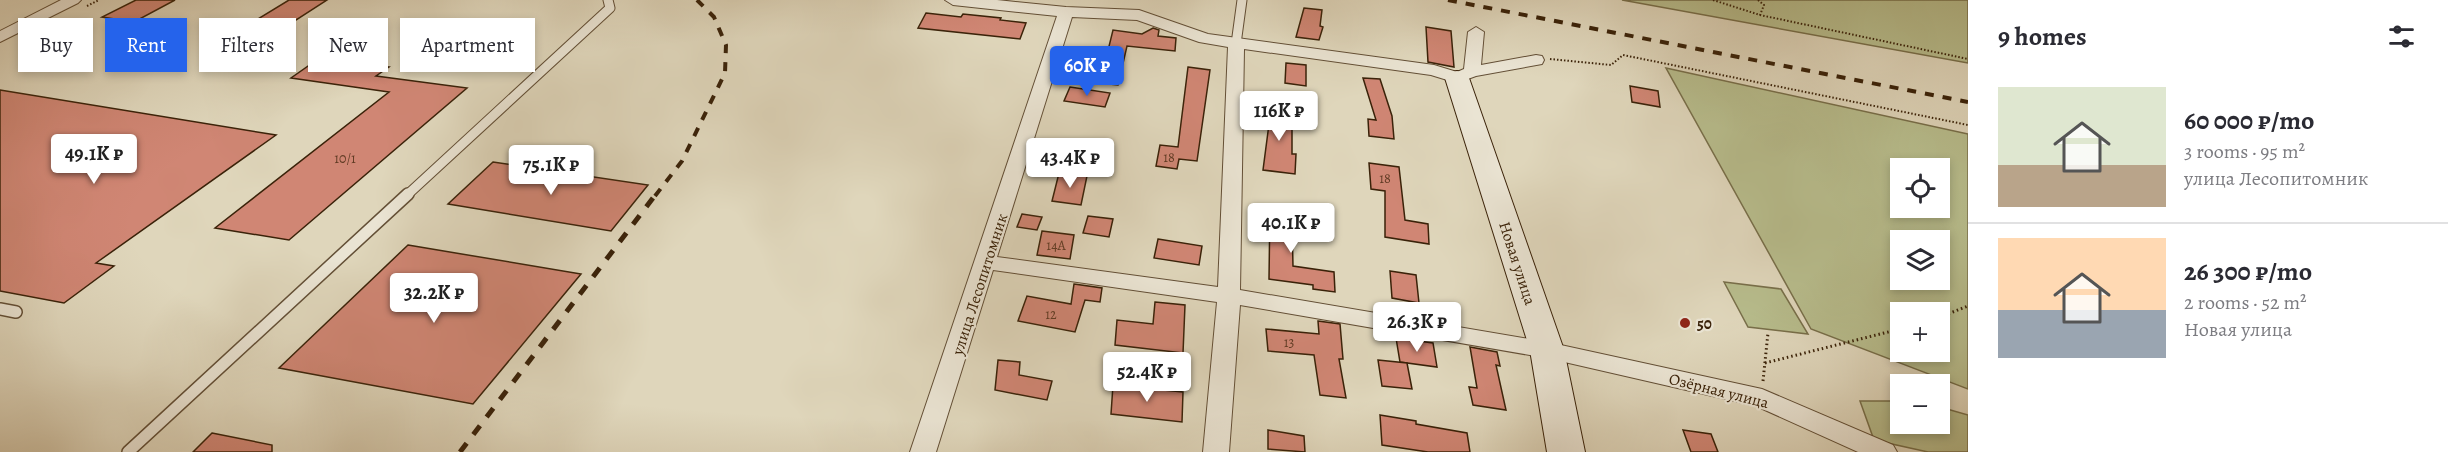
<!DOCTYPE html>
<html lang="en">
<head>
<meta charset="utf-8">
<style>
	:root { --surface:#fff; --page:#f7f7f7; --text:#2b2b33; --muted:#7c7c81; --line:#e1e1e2; --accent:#2563eb }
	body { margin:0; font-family:Alegreya,serif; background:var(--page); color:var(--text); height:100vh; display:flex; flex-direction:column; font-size:22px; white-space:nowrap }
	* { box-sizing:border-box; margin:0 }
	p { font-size:20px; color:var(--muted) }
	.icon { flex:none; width:33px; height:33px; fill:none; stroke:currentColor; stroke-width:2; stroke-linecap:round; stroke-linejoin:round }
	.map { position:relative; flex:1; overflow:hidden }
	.panel { display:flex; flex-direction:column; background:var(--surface); width:480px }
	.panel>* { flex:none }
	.banner { position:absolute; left:18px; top:18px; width:570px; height:54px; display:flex; gap:12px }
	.tools { position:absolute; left:1890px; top:158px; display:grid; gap:12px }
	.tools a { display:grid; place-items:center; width:60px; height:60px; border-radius:0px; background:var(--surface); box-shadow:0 3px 9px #0003; font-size:30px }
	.price { position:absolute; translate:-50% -51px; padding:0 14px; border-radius:6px; background:#fff; color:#222; font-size:20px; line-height:39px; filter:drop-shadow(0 2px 3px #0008) }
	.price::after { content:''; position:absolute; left:50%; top:36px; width:18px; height:14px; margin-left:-9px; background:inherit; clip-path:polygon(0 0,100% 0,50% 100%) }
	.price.on { background:var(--accent); color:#fff }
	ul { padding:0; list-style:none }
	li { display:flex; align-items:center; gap:18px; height:150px; padding:0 30px }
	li+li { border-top:2px solid var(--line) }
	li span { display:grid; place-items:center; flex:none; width:168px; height:120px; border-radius:0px; color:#555 }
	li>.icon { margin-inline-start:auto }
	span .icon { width:72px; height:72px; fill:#fffc; stroke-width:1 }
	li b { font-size:26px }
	h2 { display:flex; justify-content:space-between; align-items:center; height:72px; padding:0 30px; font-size:26px }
	.pill { padding:0 21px; border-radius:0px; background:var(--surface); box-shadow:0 3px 9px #0003; font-size:21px; line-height:54px }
	.pill.on { background:var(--accent); color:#fff }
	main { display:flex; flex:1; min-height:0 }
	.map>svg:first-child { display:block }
	.green { fill:#b7bc8c; stroke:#786f4a; stroke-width:1.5; fill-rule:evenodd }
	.building { fill:#d08674; stroke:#3a2209; stroke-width:1.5 }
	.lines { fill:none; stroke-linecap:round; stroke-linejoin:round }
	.lane-far1-casing { stroke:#634f36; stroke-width:11 }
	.lane-casing { stroke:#634f36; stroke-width:14 }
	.street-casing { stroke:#634f36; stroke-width:2 }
	.secondary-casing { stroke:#3a2209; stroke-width:2 }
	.path-far1 { stroke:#3a2209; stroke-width:2; stroke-dasharray:1.5 2; stroke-linecap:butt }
	.path { stroke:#3a2209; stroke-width:3; stroke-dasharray:1.5 3; stroke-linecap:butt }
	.lane-far1 { stroke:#eae4d3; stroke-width:9 }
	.lane { stroke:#eae4d3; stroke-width:11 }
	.street { fill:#eae4d3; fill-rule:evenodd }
	.secondary { fill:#eae4d3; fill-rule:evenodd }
	.rail-far1 { stroke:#3a2209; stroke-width:4; stroke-dasharray:9 9; stroke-linecap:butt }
	.rail { stroke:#3a2209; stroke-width:5; stroke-dasharray:11 11; stroke-linecap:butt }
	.poi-dot { fill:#8f2418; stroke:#eae4d3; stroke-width:2 }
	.labels { text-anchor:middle; stroke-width:4.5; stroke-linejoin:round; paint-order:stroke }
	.number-label { font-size:14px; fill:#603b24 }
	.street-label { font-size:16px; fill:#3a2209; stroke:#eae4d3 }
	.poi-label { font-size:16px; font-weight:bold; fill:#3a2209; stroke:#eae4d3; text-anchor:start }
</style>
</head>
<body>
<main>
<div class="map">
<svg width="1968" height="452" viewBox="0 0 1968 452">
	<rect width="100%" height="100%" fill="#dfd6bb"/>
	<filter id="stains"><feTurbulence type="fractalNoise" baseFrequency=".00333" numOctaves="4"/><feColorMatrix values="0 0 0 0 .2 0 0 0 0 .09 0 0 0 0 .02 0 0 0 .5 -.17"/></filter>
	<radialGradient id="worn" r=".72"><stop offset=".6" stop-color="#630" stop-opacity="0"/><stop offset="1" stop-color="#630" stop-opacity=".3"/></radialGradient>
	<g class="green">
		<polygon points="1622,0 1968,0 1968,63"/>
		<path d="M1666 68 1968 134V389L1811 329ZM1900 168H1940V207H1900ZM1900 240H1940V279H1900ZM1900 312H1940V351H1900Z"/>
		<polygon points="1724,282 1781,289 1808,334 1748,327"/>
		<polygon points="1860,401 1900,401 1900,423 1940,423 1940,407 1968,415 1968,452 1928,452 1874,440"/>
	</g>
	<g class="building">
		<polygon points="136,0 175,0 134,22 102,17"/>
		<polygon points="289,0 327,0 262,42 227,38"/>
		<polygon points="1304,8 1322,10 1320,26 1323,27 1319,40 1296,37"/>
		<polygon points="926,13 961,17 963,14 1001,18 1000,20 1026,23 1020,39 918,28"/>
		<polygon points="1426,27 1451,31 1454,67 1428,62"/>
		<polygon points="1153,28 1159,30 1158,36 1176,38 1175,51 1127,46 1118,85 1100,83 1113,30 1142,34"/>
		<polygon points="321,57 389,67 376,76 467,88 289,240 215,228 389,92 291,78"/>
		<polygon points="1286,63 1306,65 1306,86 1285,83"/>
		<polygon points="1188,67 1210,70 1197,161 1179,159 1177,169 1156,166 1160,145 1178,147"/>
		<polygon points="1363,78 1380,79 1392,116 1394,139 1369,136 1368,119 1376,120"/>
		<polygon points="1630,86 1658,91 1660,107 1632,102"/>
		<polygon points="1070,87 1110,93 1105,107 1064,101"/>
		<polygon points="0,90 276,135 96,263 114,266 64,303 0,291"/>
		<polygon points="1263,109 1292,112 1292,154 1296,154 1295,174 1263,170 1269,124 1262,124"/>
		<polygon points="493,162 648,185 611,231 448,204"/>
		<polygon points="1369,163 1399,167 1405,220 1428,224 1429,244 1385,237 1385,191 1371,189"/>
		<polygon points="1059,173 1087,176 1081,205 1052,201"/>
		<polygon points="1270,206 1295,209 1296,223 1292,223 1293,266 1334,272 1335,292 1313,289 1313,285 1269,279"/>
		<polygon points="1022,214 1042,217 1037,230 1017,227"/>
		<polygon points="1088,216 1113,219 1109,237 1083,233"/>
		<polygon points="1042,231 1074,235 1070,259 1037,255"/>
		<polygon points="1158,239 1202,246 1199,265 1154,258"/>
		<polygon points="408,245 581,274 473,404 279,368"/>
		<polygon points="1390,271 1416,275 1419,303 1392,298"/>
		<polygon points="1074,284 1102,288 1100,302 1085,300 1075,332 1018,321 1027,296 1071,304"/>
		<polygon points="1155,302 1185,305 1183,353 1115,345 1117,320 1153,324"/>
		<polygon points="1318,321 1340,324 1343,359 1339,359 1346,398 1320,395 1314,355 1268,351 1266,329 1319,334"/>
		<polygon points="1396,338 1433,343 1437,367 1400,362"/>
		<polygon points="1470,347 1497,352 1500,366 1496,365 1506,410 1473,405 1469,387 1477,388"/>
		<polygon points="998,360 1020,362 1019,375 1052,381 1047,400 995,390"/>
		<polygon points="1378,360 1407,363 1412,389 1382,386"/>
		<polygon points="1113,385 1183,392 1182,422 1111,414"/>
		<polygon points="1380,415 1416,421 1416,424 1467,433 1470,452 1428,452 1382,445"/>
		<polygon points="1268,430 1304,436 1305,452 1268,449"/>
		<polygon points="1683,430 1711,434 1718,452 1691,452"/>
		<polygon points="212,433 272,445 272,452 193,452"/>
	</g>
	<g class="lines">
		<g class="lane-far1-casing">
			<g id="lane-far1">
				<polyline points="1236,44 1242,0"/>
				<polyline points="406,196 610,8 608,0"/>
			</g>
		</g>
		<g class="lane-casing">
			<g id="lane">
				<polyline points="0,309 16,312"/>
				<polyline points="128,452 408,194"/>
			</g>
		</g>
		<g class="street-casing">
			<g id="street">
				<polygon points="61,0 81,0 78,3 0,42 0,31"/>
				<path d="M945 0H997L1066 7 1139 10 1208 34 1434 65 1457 72 1464 69 1468 32 1476 27 1484 32 1481 65 1536 55 1542 56 1544 60 1542 64 1476 76 1457 83 1431 75 1244 49 1240 290 1547 342 1762 389 1893 445 1897 452H1858L1756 406 1547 358 1240 305 1229 452H1203L1217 302 993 270 936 452H910L1057 16 953 5ZM1072 17 1137 20 1199 42 1228 47 1218 287 997 257Z"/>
			</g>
		</g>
		<g class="secondary-casing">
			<polygon id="secondary" points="1457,71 1466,73 1469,78 1564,350 1585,452 1547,452 1530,350 1445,78 1448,73"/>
		</g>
		<g class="path-far1">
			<polyline points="1713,0 1760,15 1968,59"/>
			<polyline points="1758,0 1764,5 1760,15"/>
			<polyline points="87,6 99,0"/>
			<polyline points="1550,59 1611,65 1623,55 1968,125"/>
		</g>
		<g class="path">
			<polyline points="1940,317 1968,306"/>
			<polyline points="1765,363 1900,329"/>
			<polyline points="1763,381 1768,333"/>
		</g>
		<use href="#lane-far1" class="lane-far1"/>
		<use href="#lane" class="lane"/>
		<use href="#street" class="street"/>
		<use href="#secondary" class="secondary"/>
		<g class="rail-far1">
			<polyline points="1448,0 1968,102"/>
			<polyline points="655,196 682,161 725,73 726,45 714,17 697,0"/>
		</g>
		<polyline class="rail" points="460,452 656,194"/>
	</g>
	<circle class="poi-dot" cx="1685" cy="323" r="6"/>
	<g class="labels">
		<g class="number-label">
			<text x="1169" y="162">18</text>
			<text x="345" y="163">10/1</text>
			<text x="1385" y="183">18</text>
			<text x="1056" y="250">14А</text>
			<text x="1051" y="319">12</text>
			<text x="1289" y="347">13</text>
		</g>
		<g class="street-label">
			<text transform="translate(1518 263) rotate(72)" y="6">Новая улица</text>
			<text transform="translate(979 284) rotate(-72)" y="6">улица Лесопитомник</text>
			<text transform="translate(1719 390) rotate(14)" y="6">Озёрная улица</text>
		</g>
		<g class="poi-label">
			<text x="1697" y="329">50</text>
		</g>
	</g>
	<rect width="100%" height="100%" filter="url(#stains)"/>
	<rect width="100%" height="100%" fill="url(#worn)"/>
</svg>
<div class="tools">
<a><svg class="icon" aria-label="locate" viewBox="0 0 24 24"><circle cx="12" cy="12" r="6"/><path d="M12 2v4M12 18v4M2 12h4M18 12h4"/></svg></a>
<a><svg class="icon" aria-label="layers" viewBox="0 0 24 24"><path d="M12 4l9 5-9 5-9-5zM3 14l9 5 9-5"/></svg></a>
<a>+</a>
<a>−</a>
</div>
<b class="price on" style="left:1087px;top:97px">60K ₽</b>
<b class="price" style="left:1279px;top:142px">116K ₽</b>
<b class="price" style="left:94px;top:185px">49.1K ₽</b>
<b class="price" style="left:1070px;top:189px">43.4K ₽</b>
<b class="price" style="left:551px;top:196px">75.1K ₽</b>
<b class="price" style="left:1291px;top:254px">40.1K ₽</b>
<b class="price" style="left:434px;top:324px">32.2K ₽</b>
<b class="price" style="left:1417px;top:353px">26.3K ₽</b>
<b class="price" style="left:1147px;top:403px">52.4K ₽</b>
<div class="banner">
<a class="pill">Buy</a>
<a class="pill on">Rent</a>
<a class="pill">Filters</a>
<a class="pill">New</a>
<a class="pill">Apartment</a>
</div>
</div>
<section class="panel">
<h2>9 homes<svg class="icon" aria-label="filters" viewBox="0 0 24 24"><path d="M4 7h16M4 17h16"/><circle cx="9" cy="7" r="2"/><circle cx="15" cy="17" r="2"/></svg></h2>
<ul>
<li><span style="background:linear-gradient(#dfe7d0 65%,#b9a48a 0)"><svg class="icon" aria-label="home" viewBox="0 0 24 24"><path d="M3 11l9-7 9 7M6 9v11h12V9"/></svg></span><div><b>60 000 ₽/mo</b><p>3 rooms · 95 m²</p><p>улица Лесопитомник</p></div></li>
<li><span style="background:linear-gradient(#ffd9b3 60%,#9aa5b1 0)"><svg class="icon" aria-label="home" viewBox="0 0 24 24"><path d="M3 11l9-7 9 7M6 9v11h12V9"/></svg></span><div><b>26 300 ₽/mo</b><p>2 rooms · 52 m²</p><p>Новая улица</p></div></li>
</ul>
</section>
</main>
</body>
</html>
